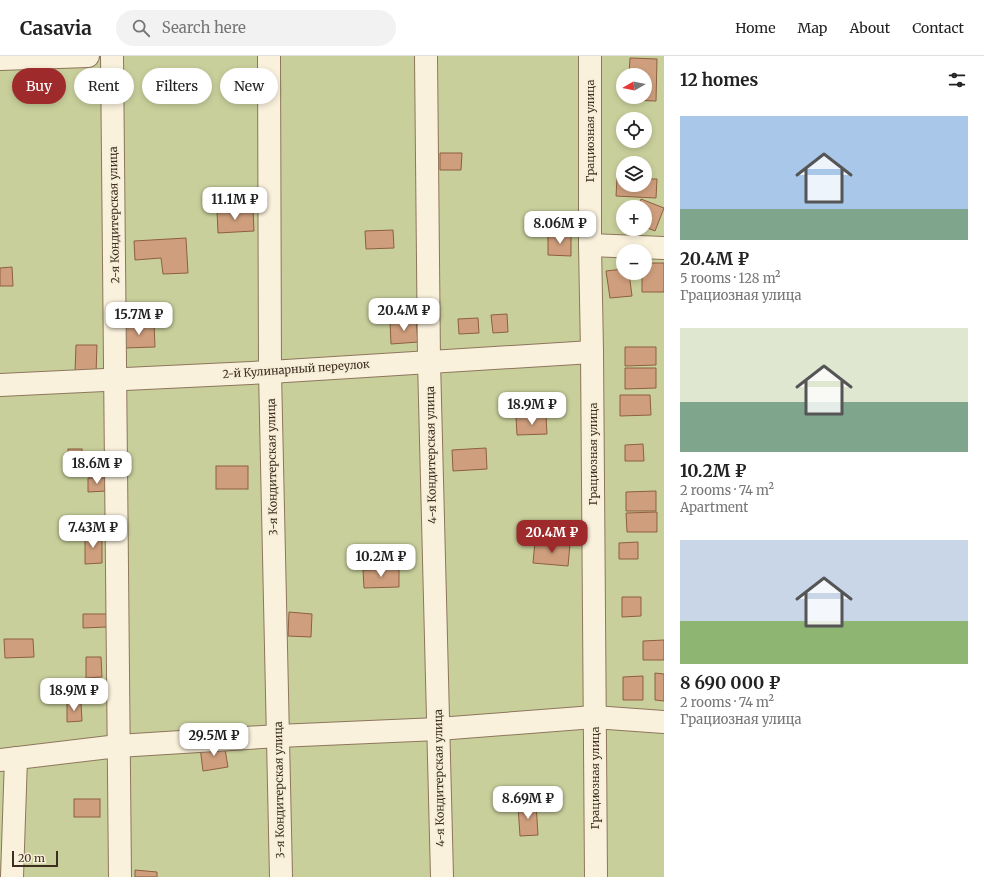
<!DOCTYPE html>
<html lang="en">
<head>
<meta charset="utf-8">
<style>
	:root { --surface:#fff; --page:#f2f2f2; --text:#222; --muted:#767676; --line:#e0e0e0; --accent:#9e2a2b }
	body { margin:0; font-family:Merriweather,serif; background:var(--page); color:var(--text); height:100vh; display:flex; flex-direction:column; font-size:15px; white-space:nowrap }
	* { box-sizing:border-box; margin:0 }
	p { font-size:13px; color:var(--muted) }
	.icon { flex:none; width:22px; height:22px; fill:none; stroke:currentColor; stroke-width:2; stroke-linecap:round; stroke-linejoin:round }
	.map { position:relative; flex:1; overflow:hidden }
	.side { display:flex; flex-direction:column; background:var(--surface); width:320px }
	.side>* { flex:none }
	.banner { position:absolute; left:12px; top:12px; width:380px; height:36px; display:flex; gap:8px }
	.needle { width:26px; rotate:261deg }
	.tools { position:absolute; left:616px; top:12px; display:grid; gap:8px }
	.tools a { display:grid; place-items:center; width:36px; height:36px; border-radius:50%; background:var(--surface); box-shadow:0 2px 6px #0003; font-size:20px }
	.scale { position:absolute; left:12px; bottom:10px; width:46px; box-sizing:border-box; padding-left:4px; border:2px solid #3d2e20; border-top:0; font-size:11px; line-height:14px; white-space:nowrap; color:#3d2e20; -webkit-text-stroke:3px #f7eed8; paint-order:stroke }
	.price { position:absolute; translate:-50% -34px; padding:0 9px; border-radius:8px; background:#fff; color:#222; font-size:13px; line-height:26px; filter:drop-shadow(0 1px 2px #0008) }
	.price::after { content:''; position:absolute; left:50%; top:24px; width:12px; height:9px; margin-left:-6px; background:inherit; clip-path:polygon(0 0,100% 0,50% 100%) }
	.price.on { background:var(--accent); color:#fff }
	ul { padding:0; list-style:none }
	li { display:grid; align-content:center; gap:8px; height:212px; padding:0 16px }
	li span { display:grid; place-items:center; height:124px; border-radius:0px; color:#555 }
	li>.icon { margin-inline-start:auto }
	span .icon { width:72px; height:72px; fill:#fffc; stroke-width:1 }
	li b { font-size:17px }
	h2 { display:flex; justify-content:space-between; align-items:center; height:48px; padding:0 16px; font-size:17px }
	.tag { padding:0 14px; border-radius:18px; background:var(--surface); box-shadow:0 2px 6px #0003; font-size:14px; line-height:36px }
	.tag.on { background:var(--accent); color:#fff }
	header { display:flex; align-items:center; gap:24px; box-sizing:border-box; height:56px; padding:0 20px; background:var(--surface); border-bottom:1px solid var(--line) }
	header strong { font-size:19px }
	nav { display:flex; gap:22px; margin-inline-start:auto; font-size:14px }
	.search { width:280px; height:36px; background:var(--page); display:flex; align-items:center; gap:10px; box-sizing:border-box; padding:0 14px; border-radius:22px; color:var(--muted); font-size:15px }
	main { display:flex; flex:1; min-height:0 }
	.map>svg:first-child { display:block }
	.green { fill:#c9cf9b; fill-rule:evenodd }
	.building { fill:#cf9f7d; stroke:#8d5f41 }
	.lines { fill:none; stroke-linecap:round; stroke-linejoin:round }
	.minor-casing { stroke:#8d765c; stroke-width:24 }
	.minor { stroke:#faf1dc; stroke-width:22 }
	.labels { text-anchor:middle; stroke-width:3.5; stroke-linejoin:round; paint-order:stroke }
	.street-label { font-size:11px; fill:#3d2e20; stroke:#f7eed8 }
</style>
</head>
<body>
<header>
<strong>Casavia</strong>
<div class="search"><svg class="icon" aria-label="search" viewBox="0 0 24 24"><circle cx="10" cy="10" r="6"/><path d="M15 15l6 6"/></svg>Search here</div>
<nav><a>Home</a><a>Map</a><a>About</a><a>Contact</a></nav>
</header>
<main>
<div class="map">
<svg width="664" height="821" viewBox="0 0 664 821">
	<rect width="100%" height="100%" fill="#f0e4c8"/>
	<path class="green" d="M0 0H664V821H0ZM623 19H645V41H623ZM623 63H645V85H623ZM623 107H645V129H623ZM623 151H645V173H623ZM623 195H645V217H623Z"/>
	<g class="building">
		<polygon points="630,2 657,3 656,45 628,44 629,41 645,41 645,19 629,19"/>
		<polygon points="440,97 462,97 461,114 440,114"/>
		<polygon points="617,122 623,122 623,129 645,129 645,123 657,123 656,142 616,140"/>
		<polygon points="641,143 664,152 655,175 645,171 645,151 638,151"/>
		<polygon points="253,154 254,175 218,177 217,155"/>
		<polygon points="393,174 394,192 366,193 365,175"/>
		<polygon points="548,178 571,178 571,200 548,199"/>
		<polygon points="186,182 188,217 163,218 161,202 135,204 134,185"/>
		<polygon points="645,207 664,207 664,236 642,236 642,217 645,217"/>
		<polygon points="12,211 13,230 0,230 0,212"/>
		<polygon points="623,213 623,217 629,217 632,240 610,242 606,215"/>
		<polygon points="507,258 508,276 493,277 491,259"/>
		<polygon points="478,262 479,277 459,278 458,263"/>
		<polygon points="416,264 418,286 391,288 390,266"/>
		<polygon points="154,267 155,291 124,292 124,268"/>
		<polygon points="76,289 97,289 96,317 75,316"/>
		<polygon points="625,291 656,291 656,309 625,310"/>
		<polygon points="625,312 656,312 656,332 625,333"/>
		<polygon points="620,339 650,339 651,359 620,360"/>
		<polygon points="546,360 547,378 517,379 516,361"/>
		<polygon points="643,388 644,405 625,405 625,389"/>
		<polygon points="486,392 487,413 453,415 452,394"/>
		<rect x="68" y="393" width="14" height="22"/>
		<rect x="216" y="410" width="32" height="23"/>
		<polygon points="88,422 106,422 106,435 88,436"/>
		<polygon points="656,435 656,455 626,455 626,436"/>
		<polygon points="657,456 657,476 627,476 626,457"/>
		<polygon points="85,479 102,479 102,507 85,508"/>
		<polygon points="535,485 570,488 568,510 533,507"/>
		<polygon points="638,486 638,503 619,503 619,487"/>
		<polygon points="399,513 399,531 364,532 363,514"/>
		<polygon points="622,541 641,541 641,560 622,561"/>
		<polygon points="289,556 312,558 311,581 288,580"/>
		<polygon points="83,558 107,558 107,571 83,572"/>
		<polygon points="4,583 33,583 34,601 5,602"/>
		<polygon points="664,584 664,604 643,604 643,585"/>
		<polygon points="86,601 101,601 102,621 86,622"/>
		<polygon points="655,617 664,618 664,645 655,644"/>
		<polygon points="643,620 643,644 623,644 623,621"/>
		<polygon points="67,647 81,647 82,665 67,666"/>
		<polygon points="224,687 228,711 203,715 200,691"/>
		<rect x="74" y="743" width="26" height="18"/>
		<polygon points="536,748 538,779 520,780 518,750"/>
		<polygon points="135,814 157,816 157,821 135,821"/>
	</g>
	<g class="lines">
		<g class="minor-casing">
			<g id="minor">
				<polyline points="112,0 120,821"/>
				<polyline points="269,0 270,316 281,821"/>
				<polyline points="426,0 429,305 442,821"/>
				<polyline points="590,0 590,189 592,296 596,821"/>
				<polyline points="0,3 88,0"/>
				<polyline points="590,189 664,192"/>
				<polyline points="0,329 270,316 592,296"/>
				<polyline points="0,704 118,690 278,680 438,673 594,661 664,666"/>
				<polyline points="12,821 16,702"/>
			</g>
		</g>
		<use href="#minor" class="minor"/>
	</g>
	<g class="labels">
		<g class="street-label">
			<text transform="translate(590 75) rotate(-90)" y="4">Грациозная улица</text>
			<text transform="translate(114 159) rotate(-91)" y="4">2-я Кондитерская улица</text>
			<text transform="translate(296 313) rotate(-4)" y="4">2-й Кулинарный переулок</text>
			<text transform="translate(593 398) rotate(-90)" y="4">Грациозная улица</text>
			<text transform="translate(431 399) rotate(-91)" y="4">4-я Кондитерская улица</text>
			<text transform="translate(272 411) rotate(-91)" y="4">3-я Кондитерская улица</text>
			<text transform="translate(439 722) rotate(-91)" y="4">4-я Кондитерская улица</text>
			<text transform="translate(595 722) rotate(-90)" y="4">Грациозная улица</text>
			<text transform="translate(279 734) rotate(-91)" y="4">3-я Кондитерская улица</text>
		</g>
	</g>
</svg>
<div class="tools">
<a><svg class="needle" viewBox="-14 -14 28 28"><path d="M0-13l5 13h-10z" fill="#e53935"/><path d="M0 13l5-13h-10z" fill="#767676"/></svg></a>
<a><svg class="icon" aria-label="locate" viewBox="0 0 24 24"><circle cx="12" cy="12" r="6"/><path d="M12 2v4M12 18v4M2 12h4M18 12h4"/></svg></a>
<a><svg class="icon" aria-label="layers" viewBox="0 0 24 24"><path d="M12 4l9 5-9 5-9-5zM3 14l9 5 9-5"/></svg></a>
<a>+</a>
<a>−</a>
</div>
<div class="scale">20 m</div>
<b class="price" style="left:235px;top:165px">11.1M ₽</b>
<b class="price" style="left:560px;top:189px">8.06M ₽</b>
<b class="price" style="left:404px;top:276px">20.4M ₽</b>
<b class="price" style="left:139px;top:280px">15.7M ₽</b>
<b class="price" style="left:532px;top:370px">18.9M ₽</b>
<b class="price" style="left:97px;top:429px">18.6M ₽</b>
<b class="price" style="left:93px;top:493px">7.43M ₽</b>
<b class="price on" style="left:552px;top:498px">20.4M ₽</b>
<b class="price" style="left:381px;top:522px">10.2M ₽</b>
<b class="price" style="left:74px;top:656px">18.9M ₽</b>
<b class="price" style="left:214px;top:701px">29.5M ₽</b>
<b class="price" style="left:528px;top:764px">8.69M ₽</b>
<div class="banner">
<a class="tag on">Buy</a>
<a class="tag">Rent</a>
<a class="tag">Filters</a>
<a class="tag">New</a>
</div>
</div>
<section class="side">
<h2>12 homes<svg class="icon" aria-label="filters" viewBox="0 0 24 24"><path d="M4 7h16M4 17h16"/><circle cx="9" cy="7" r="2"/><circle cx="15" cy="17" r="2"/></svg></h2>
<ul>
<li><span style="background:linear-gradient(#a9c7e8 75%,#7fa58c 0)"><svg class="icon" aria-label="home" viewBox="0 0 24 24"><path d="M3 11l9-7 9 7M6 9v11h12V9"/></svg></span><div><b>20.4M ₽</b><p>5 rooms · 128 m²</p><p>Грациозная улица</p></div></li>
<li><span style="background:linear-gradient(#dfe7d0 60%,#7fa58c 0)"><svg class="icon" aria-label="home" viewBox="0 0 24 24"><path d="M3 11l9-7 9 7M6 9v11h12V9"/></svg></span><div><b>10.2M ₽</b><p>2 rooms · 74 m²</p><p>Apartment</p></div></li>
<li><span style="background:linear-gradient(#c9d6e8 65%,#8fb573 0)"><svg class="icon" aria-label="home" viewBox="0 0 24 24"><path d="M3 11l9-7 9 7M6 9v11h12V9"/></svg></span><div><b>8 690 000 ₽</b><p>2 rooms · 74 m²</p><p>Грациозная улица</p></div></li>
</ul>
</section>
</main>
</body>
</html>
